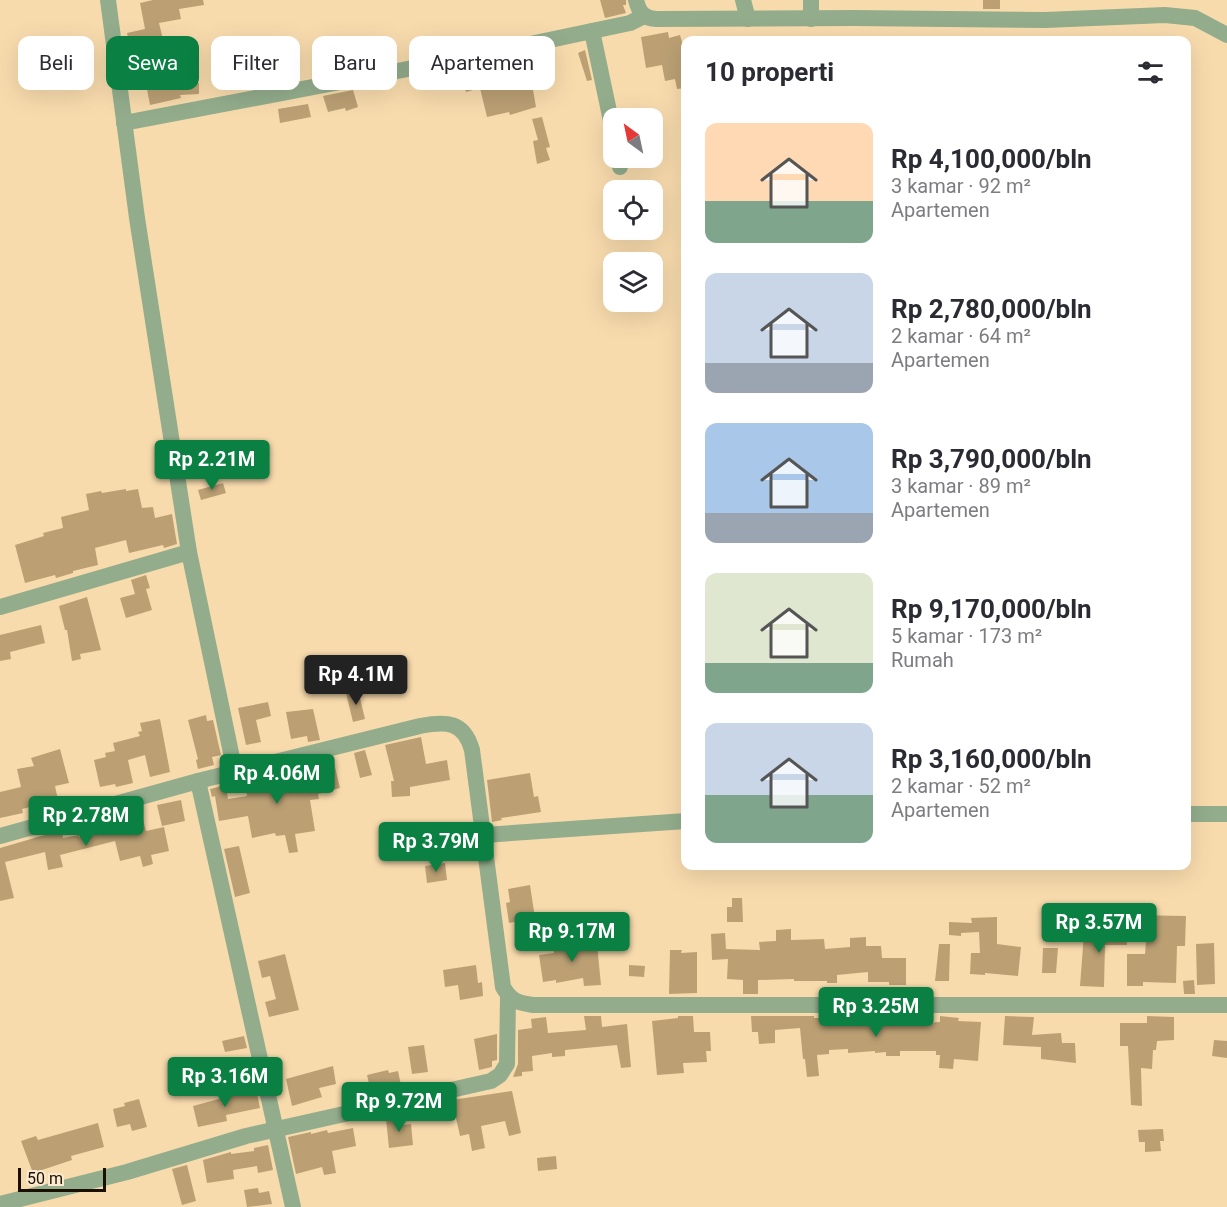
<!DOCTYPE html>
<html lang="id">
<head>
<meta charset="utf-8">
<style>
	:root { --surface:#fff; --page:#f2f2f3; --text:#2b2b33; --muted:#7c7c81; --accent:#0b8043 }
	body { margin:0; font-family:Roboto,sans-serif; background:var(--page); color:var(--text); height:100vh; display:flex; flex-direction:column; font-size:22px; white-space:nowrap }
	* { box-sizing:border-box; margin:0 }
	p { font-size:20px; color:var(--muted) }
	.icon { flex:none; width:33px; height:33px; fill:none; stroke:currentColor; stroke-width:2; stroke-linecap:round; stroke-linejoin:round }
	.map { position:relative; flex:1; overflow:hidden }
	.panel { position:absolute; left:681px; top:36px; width:510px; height:834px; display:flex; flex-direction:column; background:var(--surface); border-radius:12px; box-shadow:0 6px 24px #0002 }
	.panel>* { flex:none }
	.banner { position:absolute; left:18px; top:36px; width:570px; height:54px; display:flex; gap:12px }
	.needle { width:39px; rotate:327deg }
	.tools { position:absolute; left:603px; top:108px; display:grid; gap:12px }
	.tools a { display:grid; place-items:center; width:60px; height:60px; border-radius:12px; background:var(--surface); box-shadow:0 6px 24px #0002; font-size:30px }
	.scale { position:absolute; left:18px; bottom:15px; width:88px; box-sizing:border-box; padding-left:6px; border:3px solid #1a1002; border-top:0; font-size:16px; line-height:21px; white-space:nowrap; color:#1a1002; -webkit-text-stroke:4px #fbeacf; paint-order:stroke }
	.price { position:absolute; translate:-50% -51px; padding:0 14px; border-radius:6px; background:var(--accent); color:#fff; font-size:20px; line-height:39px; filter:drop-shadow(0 2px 3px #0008) }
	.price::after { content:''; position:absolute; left:50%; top:36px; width:18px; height:14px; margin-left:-9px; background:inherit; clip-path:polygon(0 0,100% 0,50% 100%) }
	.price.on { background:#222; color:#fff }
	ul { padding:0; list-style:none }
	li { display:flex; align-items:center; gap:18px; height:150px; padding:0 24px }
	li span { display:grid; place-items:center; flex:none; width:168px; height:120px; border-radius:12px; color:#555 }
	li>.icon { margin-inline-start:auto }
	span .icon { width:72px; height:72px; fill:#fffc; stroke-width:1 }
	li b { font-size:26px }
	h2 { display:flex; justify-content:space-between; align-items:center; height:72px; padding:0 24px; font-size:26px }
	.chip { padding:0 21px; border-radius:12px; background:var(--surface); box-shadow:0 6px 24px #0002; font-size:21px; line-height:54px }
	.chip.on { background:var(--accent); color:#fff }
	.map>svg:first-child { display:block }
	.building { fill:#bca074 }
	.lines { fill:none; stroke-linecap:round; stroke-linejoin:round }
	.minor { stroke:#93ad8c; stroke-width:16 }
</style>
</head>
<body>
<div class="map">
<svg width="1227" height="1207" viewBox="0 0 1227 1207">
	<rect width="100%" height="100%" fill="#f8dbad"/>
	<g class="building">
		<polygon points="153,0 203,0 204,5 179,9 181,19 159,23 170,68 167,68 171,85 199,83 199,94 180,95 181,98 150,105 145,79 150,78 146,56 133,60 127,33 145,29 140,3"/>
		<polygon points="600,0 626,0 626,5 623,5 626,13 605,18"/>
		<rect x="983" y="0" width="17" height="9"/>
		<polygon points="668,32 669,38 680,35 686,56 686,88 677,89 675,79 665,81 662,65 646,68 641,37"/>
		<polygon points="585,50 592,80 587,81 578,53"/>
		<polygon points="527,56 536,107 510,115 509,112 487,117 480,88 466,92 460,70 486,64 488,75 514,72 512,59"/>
		<polygon points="263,65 267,79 241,85 238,71"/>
		<polygon points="353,90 358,107 346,111 345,108 328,112 323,96"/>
		<polygon points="308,104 311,117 280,123 278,109"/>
		<polygon points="542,117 550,147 546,148 550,160 537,164 533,141 538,140 532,119"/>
		<polygon points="223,483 226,493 201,500 198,490"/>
		<polygon points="126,489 126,491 138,489 142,508 153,507 155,518 172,514 177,544 164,548 163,545 129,553 126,540 95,548 98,565 73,571 73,573 56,578 55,575 25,583 15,545 44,536 43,533 63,528 61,517 89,510 86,494 101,491 102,493"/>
		<polygon points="146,575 150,588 146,589 152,610 126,618 120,598 135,594 131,580"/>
		<polygon points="87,597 101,650 80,654 81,659 72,661 67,630 65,630 59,606"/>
		<polygon points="41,625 45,643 10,652 11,659 0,661 0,635"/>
		<polygon points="358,690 365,719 353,722 346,693"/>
		<polygon points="268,702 271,716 256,720 261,742 246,745 238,708"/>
		<polygon points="313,709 320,740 308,742 307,736 291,739 286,712"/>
		<polygon points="206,715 207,721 213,720 221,755 212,757 214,765 198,769 196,760 198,759 188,720"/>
		<polygon points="160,719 170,772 150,777 145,755 128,760 133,783 116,787 115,784 100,787 94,760 106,757 105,753 115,751 113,743 140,736 138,732 142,731 140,723"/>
		<polygon points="421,737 426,764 447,760 450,780 410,787 410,796 392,797 391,781 394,781 385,745"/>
		<polygon points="60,749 69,783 55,786 58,800 22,809 23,813 0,818 0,792 21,787 17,769 34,766 31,758"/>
		<polygon points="365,750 372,775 360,778 354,753"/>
		<polygon points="334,763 340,788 318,794 319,799 310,800 315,831 295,834 298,852 289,853 285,835 276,836 275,833 252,838 248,816 219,821 215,796 212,797 210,789 226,785 228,799 247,796 245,784 286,776 287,783 325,778 322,766"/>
		<polygon points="530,773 534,797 538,796 541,812 501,818 502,820 492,822 487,780"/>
		<polygon points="181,800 185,821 162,826 157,805"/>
		<polygon points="140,808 146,831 164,827 169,851 151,855 153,864 143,867 140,856 120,861 115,841 60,855 63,867 48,870 45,852 5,862 14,898 0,901 0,848 62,830 63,838 79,835 79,837 135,823 132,810"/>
		<polygon points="239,846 250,893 235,897 224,849"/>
		<polygon points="445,863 447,880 427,883 425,866"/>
		<polygon points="530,885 535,918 509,923 506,903 510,902 508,889"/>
		<polygon points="732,898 742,898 743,922 727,922 727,907 732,907"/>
		<polygon points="1133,915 1186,916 1185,946 1177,946 1176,983 1143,982 1143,986 1127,986 1127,954 1145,954 1147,928 1133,928"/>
		<polygon points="997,917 997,944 1021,947 1018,976 985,973 985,975 970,974 971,953 980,953 979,932 961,933 961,936 949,935 949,922 972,923 971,918"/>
		<polygon points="1101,926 1126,926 1127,945 1105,945 1104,987 1080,986 1084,933 1101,934"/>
		<polygon points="791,929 791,940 824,939 825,949 850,947 850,938 866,937 866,946 881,946 882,958 906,958 906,985 889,985 889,982 868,982 868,972 837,975 837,983 827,983 827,981 794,981 794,979 758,980 758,994 743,994 743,980 727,979 728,959 712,960 711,934 725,933 726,949 760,950 759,942 776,941 776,930"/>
		<polygon points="570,938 570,940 582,938 583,946 597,944 601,985 584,986 583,978 556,983 556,980 543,982 539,955 554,953 552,941"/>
		<polygon points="1214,943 1215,984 1197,985 1196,944"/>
		<polygon points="939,944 950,944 949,981 935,981"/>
		<polygon points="1043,948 1058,948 1056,973 1042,973"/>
		<polygon points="670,950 682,950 681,953 697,952 697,993 669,994"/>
		<polygon points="285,954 299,1010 269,1017 265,1002 276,999 270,976 262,978 258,961"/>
		<polygon points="476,965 478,983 482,982 483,996 460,1000 458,985 445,987 443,970"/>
		<polygon points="629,965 645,966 644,977 629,976"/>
		<polygon points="1194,980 1195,994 1184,994 1183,981"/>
		<polygon points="584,1016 601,1016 602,1027 627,1024 631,1067 621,1068 617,1045 565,1050 565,1056 552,1057 552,1053 532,1056 533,1071 522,1072 522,1076 513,1077 518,1064 518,1030 532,1028 531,1019 546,1017 548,1033 586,1030"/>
		<polygon points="678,1016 693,1016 694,1032 710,1032 711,1051 706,1051 707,1062 683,1063 684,1073 657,1075 652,1021 678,1018"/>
		<polygon points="751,1016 814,1016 814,1018 826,1018 827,1025 897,1019 897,1023 922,1023 940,1022 940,1016 959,1018 958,1021 981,1022 978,1061 954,1059 953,1069 939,1068 940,1055 936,1055 936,1051 900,1051 900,1056 886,1056 886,1052 875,1053 875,1051 848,1053 848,1049 829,1050 829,1054 817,1055 819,1076 807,1077 805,1059 803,1059 800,1028 775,1030 775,1043 759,1044 758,1032 752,1032"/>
		<polygon points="1005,1016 1034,1017 1032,1035 1061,1033 1062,1043 1075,1043 1076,1063 1041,1059 1041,1047 1003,1045"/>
		<polygon points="1147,1016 1174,1017 1174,1040 1157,1041 1156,1050 1153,1050 1152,1069 1141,1068 1142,1106 1131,1105 1128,1046 1120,1046 1120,1023 1147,1023"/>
		<polygon points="497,1034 497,1060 492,1061 492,1067 479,1070 474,1039"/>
		<polygon points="244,1036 247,1048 225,1052 222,1041"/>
		<polygon points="1214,1040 1227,1041 1227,1058 1212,1056"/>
		<polygon points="424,1045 428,1072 412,1074 408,1047"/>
		<polygon points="333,1066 336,1084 319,1088 322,1097 292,1106 286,1079"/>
		<polygon points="388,1070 389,1073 398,1071 402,1090 372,1097 367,1075"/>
		<polygon points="256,1089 260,1108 226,1115 227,1121 198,1127 193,1106"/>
		<polygon points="512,1091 521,1133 509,1136 505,1121 481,1126 485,1148 472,1151 469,1134 460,1136 452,1100"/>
		<polygon points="139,1099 147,1127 132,1131 130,1124 117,1127 113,1109 125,1106 124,1103"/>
		<polygon points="401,1117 402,1125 411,1124 413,1145 389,1148 386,1119"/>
		<polygon points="98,1123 104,1147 71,1156 72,1160 33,1173 21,1141 36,1136 38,1140"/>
		<polygon points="353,1128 356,1146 332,1151 336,1173 324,1175 322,1167 296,1174 288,1137 311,1132 311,1134 327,1130 328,1133"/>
		<polygon points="1163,1129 1164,1141 1160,1141 1161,1151 1145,1152 1145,1142 1139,1142 1138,1130"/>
		<polygon points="268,1145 273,1170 258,1173 257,1166 233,1170 234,1179 207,1183 203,1160 231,1152 231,1154 254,1151 254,1148"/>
		<polygon points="556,1156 557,1169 538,1171 537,1158"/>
		<polygon points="187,1165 196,1201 182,1205 172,1169"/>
		<polygon points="258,1188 259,1193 269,1191 272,1204 247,1207 244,1190"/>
	</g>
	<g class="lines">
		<g class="minor">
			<polyline points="108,0 137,218 189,552 235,772"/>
			<path d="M636 0C639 12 643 18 656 19L854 18 1045 20 1165 15 1195 18 1227 35"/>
			<polyline points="743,0 748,19"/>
			<polyline points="811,19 811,0"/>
			<polyline points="592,31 614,135"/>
			<polyline points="124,123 455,60 630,23 644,16"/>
			<polyline points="618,158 620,167"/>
			<polyline points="0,607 189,552"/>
			<polyline points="198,781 293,1207"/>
			<polyline points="1186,814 1227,814"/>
			<polyline points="484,835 686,821"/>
			<path d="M0 836 198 781 420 726C446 721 464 721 472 750L503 987C511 1001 518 1003 533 1005H1227"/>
			<polyline points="0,1204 127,1172 246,1136 491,1081 500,1075 507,1064 508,996"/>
		</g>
	</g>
</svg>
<div class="tools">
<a><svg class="needle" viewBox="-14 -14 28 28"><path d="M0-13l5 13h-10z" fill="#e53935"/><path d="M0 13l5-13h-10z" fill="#7c7c81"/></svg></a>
<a><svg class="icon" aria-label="locate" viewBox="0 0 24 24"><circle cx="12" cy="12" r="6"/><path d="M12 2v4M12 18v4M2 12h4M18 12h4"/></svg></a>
<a><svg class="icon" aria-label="layers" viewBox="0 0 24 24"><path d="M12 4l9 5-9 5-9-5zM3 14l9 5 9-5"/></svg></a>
</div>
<div class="scale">50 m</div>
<b class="price" style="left:212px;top:491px">Rp 2.21M</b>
<b class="price on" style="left:356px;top:706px">Rp 4.1M</b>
<b class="price" style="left:277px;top:805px">Rp 4.06M</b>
<b class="price" style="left:86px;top:847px">Rp 2.78M</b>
<b class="price" style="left:436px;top:873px">Rp 3.79M</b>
<b class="price" style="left:1099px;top:954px">Rp 3.57M</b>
<b class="price" style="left:572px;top:963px">Rp 9.17M</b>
<b class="price" style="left:876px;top:1038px">Rp 3.25M</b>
<b class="price" style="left:225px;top:1108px">Rp 3.16M</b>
<b class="price" style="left:399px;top:1133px">Rp 9.72M</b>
<div class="banner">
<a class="chip">Beli</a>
<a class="chip on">Sewa</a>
<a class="chip">Filter</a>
<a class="chip">Baru</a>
<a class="chip">Apartemen</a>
</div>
<section class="panel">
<h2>10 properti<svg class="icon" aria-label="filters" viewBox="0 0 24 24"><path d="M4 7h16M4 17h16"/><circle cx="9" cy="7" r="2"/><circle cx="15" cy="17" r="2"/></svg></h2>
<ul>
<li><span style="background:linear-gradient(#ffd9b3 65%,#7fa58c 0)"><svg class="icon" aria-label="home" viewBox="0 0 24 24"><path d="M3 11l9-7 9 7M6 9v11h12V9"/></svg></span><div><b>Rp 4,100,000/bln</b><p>3 kamar · 92 m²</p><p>Apartemen</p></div></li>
<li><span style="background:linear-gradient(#c9d6e8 75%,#9aa5b1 0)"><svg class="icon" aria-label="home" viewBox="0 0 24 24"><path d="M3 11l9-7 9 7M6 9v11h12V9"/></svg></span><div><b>Rp 2,780,000/bln</b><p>2 kamar · 64 m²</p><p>Apartemen</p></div></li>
<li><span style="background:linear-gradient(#a9c7e8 75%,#9aa5b1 0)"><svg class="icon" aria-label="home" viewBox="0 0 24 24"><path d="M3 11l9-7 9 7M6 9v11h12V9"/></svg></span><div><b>Rp 3,790,000/bln</b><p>3 kamar · 89 m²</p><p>Apartemen</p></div></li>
<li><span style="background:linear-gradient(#dfe7d0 75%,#7fa58c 0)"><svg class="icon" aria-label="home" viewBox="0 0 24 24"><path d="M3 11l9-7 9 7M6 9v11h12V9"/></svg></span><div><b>Rp 9,170,000/bln</b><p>5 kamar · 173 m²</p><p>Rumah</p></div></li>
<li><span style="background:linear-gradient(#c9d6e8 60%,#7fa58c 0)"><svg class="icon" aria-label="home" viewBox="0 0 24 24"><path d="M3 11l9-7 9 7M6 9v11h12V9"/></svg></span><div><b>Rp 3,160,000/bln</b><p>2 kamar · 52 m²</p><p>Apartemen</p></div></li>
</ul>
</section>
</div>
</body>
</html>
